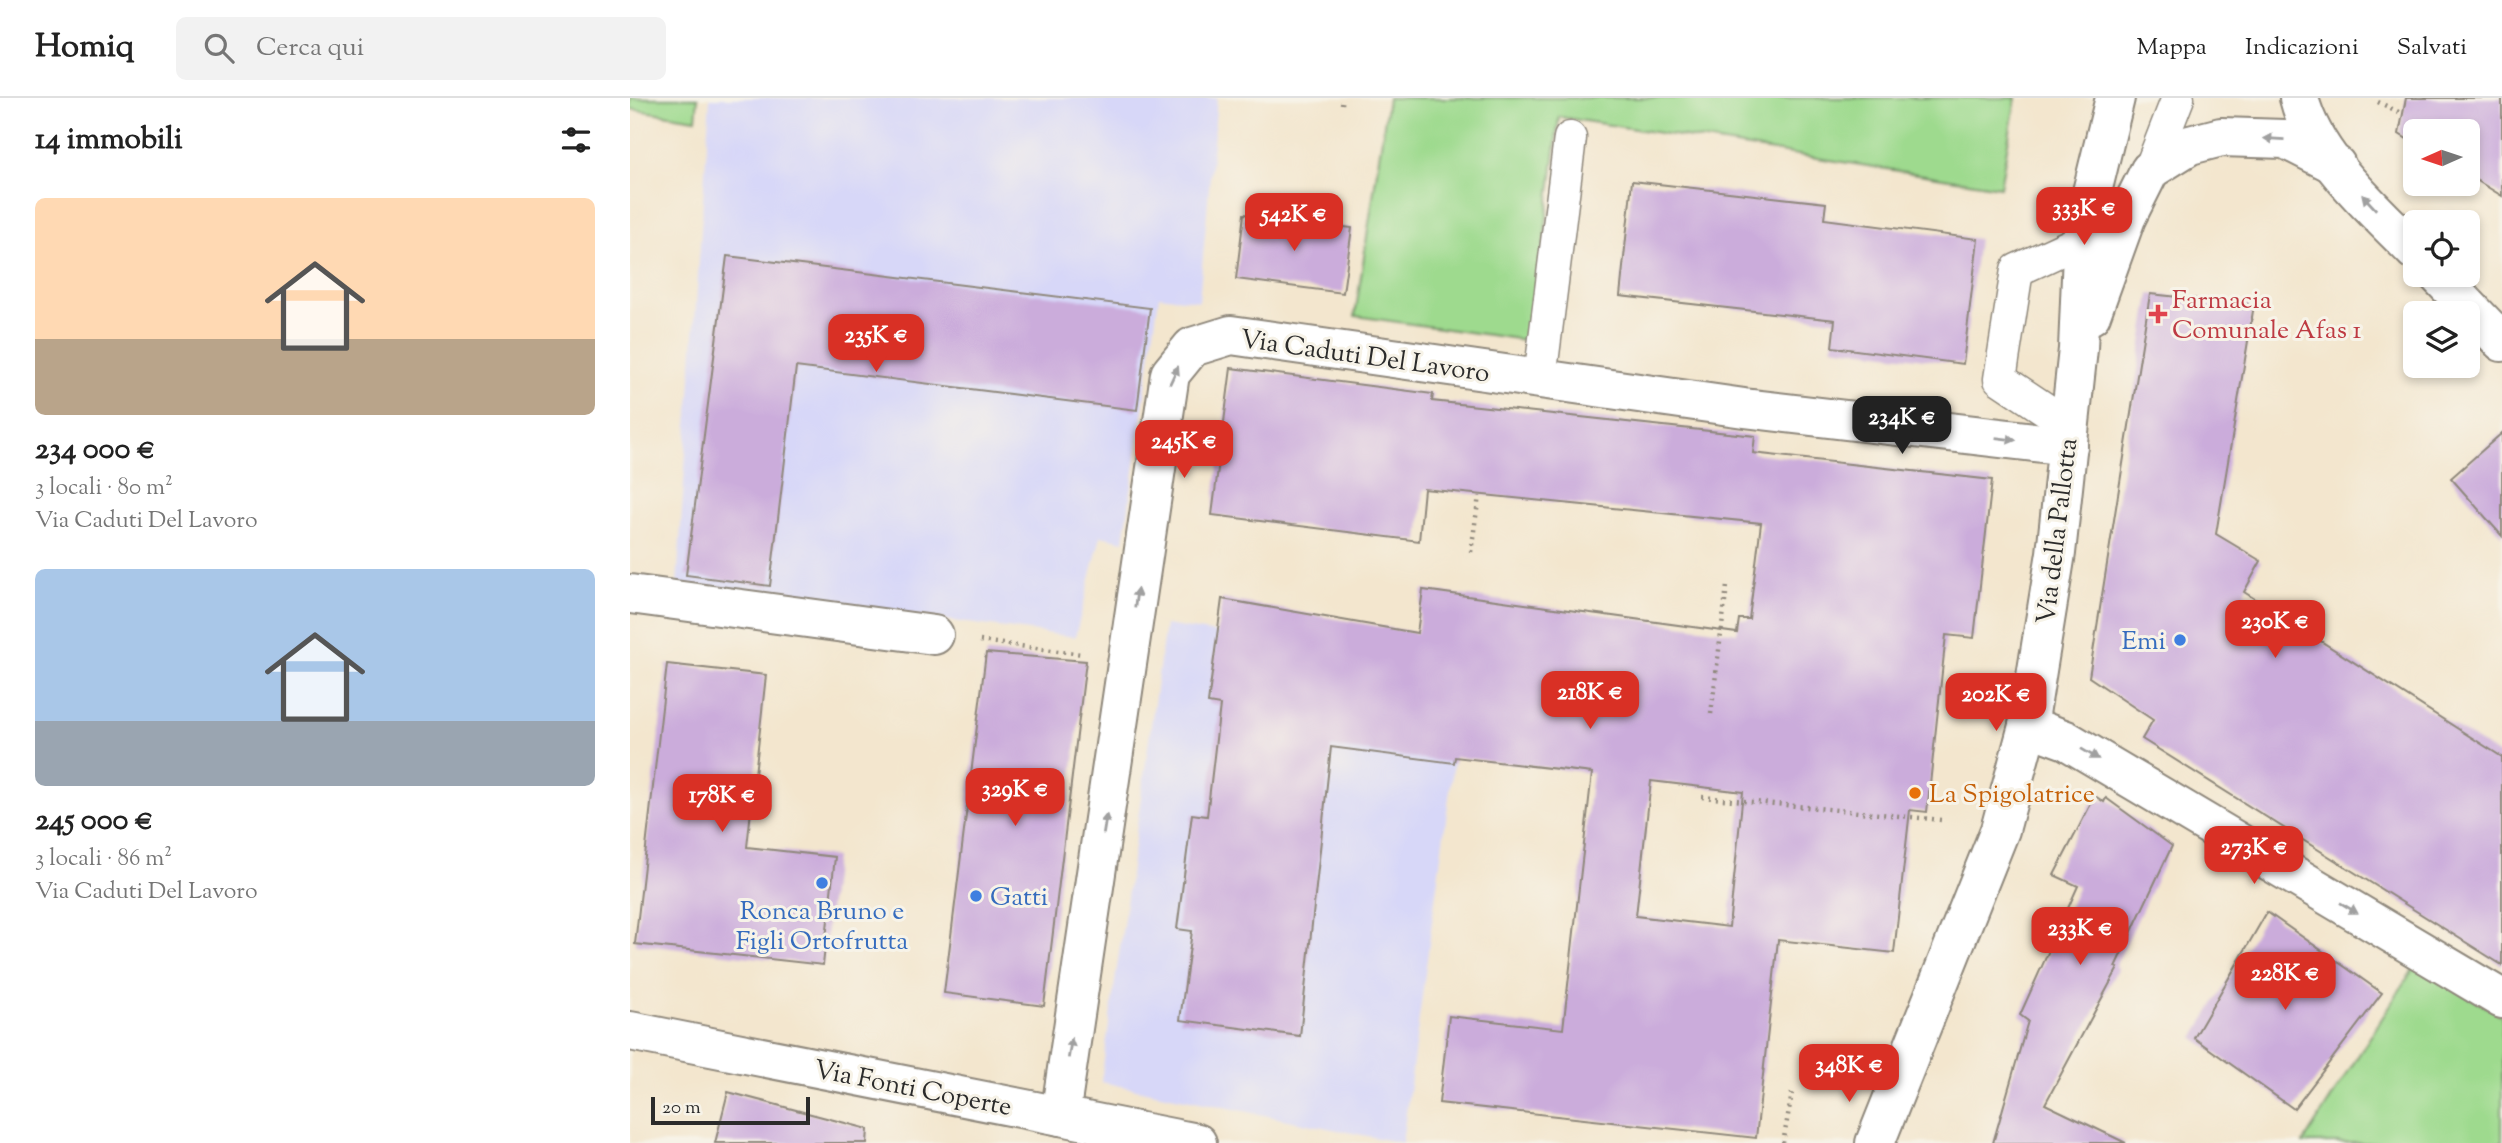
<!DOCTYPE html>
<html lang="it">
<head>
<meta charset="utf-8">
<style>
	:root { --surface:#fff; --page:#f2f2f2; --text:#222; --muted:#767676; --line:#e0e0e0; --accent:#d93025 }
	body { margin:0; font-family:"Sorts Mill Goudy",serif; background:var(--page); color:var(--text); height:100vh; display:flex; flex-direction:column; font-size:26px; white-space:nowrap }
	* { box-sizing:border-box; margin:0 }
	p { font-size:23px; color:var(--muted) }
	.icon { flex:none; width:38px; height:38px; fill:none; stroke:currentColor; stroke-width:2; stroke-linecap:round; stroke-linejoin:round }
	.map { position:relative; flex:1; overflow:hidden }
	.sheet { display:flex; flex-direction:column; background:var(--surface); width:630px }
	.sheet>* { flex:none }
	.needle { width:46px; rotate:267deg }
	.controls { position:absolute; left:1773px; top:21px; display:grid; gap:14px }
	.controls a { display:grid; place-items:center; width:77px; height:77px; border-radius:10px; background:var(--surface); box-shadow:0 4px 10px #0003; font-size:35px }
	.scale { position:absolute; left:21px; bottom:18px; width:159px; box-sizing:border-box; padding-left:7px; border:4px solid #2b2b2b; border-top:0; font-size:19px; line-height:24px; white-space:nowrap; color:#2b2b2b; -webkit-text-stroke:5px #f7f3e8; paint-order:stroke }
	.price { position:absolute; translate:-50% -60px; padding:0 16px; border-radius:14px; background:var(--accent); color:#fff; font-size:23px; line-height:46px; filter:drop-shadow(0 2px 4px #0008) }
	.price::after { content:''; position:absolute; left:50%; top:42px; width:21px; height:16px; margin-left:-10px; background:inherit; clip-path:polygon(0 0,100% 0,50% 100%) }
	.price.on { background:#222; color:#fff }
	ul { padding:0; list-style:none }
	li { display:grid; align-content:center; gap:14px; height:371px; padding:0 35px }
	li span { display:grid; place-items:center; height:217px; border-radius:10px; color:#555 }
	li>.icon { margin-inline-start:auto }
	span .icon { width:126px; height:126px; fill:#fffc; stroke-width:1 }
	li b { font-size:30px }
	h2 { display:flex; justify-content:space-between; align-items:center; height:84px; padding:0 35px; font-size:30px }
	header { display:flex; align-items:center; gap:42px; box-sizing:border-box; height:98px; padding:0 35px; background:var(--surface); border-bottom:2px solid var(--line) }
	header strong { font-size:33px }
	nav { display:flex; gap:38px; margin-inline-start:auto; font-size:24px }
	.search { width:490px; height:63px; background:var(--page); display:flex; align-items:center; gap:18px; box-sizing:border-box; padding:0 24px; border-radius:10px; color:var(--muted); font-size:26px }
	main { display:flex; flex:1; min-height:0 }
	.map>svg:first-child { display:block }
	.built { fill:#d7d7f8 }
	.green { fill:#9eda8e; stroke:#64825c; stroke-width:2 }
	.building { fill:#cbacdb; fill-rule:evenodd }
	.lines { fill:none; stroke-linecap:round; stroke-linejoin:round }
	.lane-casing { stroke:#8f887c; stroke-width:35 }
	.street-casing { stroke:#8f887c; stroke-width:42 }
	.secondary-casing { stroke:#8f887c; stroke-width:42 }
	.path { stroke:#8f887c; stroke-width:4.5; stroke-dasharray:2 5; stroke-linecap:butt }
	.lane { stroke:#fff; stroke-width:32 }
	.street { stroke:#fff; stroke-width:38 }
	.secondary { stroke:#fff; stroke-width:38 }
	.oneway { fill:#a0a0a0 }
	.health-dot { fill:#e0444e; stroke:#f7f3e8; stroke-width:2.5 }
	.shop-dot { fill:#3f7fe0; stroke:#f7f3e8; stroke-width:2.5 }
	.food-dot { fill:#e8710a; stroke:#f7f3e8; stroke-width:2.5 }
	.labels { text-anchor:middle; stroke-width:6; stroke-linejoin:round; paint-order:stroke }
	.health-label { font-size:26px; fill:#be3a42; stroke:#f7f3e8; text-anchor:start }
	.street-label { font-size:26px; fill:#2b2b2b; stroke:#f7f3e8 }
	.shop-label { font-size:26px; fill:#366cbe; stroke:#f7f3e8; text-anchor:end }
	.food-label { font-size:26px; fill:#c56008; stroke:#f7f3e8; text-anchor:start }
</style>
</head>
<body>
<header>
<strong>Homiq</strong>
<div class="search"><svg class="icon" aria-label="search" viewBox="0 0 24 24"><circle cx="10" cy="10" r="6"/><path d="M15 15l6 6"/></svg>Cerca qui</div>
<nav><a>Mappa</a><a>Indicazioni</a><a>Salvati</a></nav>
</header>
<main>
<section class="sheet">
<h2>14 immobili<svg class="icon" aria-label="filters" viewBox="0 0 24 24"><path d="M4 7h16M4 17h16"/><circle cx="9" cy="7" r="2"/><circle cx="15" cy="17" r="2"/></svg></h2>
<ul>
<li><span style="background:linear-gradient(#ffd9b3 65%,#b9a48a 0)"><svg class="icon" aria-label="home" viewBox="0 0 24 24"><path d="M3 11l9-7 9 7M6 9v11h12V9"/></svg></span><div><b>234 000 €</b><p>3 locali · 80 m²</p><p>Via Caduti Del Lavoro</p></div></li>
<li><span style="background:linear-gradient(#a9c7e8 70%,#9aa5b1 0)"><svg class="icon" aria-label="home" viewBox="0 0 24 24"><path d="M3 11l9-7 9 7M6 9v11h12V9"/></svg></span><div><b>245 000 €</b><p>3 locali · 86 m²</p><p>Via Caduti Del Lavoro</p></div></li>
</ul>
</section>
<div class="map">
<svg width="1872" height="1045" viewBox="0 0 1872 1045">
	<rect width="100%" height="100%" fill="#f7f3e8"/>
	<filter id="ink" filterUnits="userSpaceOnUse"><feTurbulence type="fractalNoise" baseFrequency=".0143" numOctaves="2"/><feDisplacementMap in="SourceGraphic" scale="14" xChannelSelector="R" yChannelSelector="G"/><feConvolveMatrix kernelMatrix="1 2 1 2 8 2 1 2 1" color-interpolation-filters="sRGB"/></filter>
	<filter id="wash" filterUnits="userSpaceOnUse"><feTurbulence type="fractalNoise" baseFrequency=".00686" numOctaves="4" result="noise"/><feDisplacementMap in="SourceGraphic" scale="28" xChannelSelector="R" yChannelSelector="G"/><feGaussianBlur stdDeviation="1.57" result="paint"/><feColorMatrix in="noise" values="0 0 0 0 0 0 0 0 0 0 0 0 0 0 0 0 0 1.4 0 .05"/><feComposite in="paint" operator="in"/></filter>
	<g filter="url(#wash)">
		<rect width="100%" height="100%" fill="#f3e6ce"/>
		<g class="built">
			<polygon points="80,0 587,0 569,203 529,198 494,443 471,438 445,539 47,487"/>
			<polygon points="535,527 836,574 772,1045 471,984"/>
		</g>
		<g class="green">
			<polygon points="0,0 68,0 66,21 0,11"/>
			<polygon points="758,0 1386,0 1370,89 929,19 902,243 725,218"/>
			<polygon points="1785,868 1872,918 1872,1045 1673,1045"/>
		</g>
		<g id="blocks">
			<g class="building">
				<polygon points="1776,0 1872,0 1872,98 1838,77 1838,33 1785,33 1785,46 1769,36"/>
				<polygon points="1002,83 1196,105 1194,121 1348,141 1333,266 1202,249 1205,222 990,198"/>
				<polygon points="614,116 722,130 713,195 606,181"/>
				<polygon points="97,158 520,210 507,312 166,269 140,488 56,477"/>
				<polygon points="1520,196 1624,207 1586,436 1631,463 1614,494 1872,659 1872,867 1512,641 1523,622 1459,579"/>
				<path d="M601 270 803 296 802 303 1125 338 1123 355 1362 382 1344 540 1316 537 1297 714 1280 712 1264 855 1148 842 1126 1040 809 1005 819 918 933 931 962 675 825 659 824 665 701 649 670 938 550 922 562 833 547 831 562 716 577 718 590 607 578 605 592 501 787 535 793 492 1107 535 1109 521H1119L1131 425 794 391 789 443 582 417ZM1021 683 1113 694 1099 829 1006 818Z"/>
				<polygon points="1872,335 1872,438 1821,380"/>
				<polygon points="356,555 456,563 414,908 314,895"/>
				<polygon points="37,566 136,577 117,749 205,759 193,867 5,846"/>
				<polygon points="1465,698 1474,704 1476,700 1542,748 1485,869 1488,870 1415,1006 1496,1045 1363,1045 1398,923 1390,917 1448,788 1424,777"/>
				<polygon points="1637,814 1752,895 1664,1011 1564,940"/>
				<polygon points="98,994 238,1031 237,1045 85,1045"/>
			</g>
		</g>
	</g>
	<g filter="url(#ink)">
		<use href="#blocks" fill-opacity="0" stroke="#8f887c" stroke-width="2"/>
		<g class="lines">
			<g class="lane-casing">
				<g id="lane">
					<polyline points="1520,72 1548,0"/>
					<polyline points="910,281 940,40"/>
					<polyline points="1439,327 1370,281 1387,172 1452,142"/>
				</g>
			</g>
			<g class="street-casing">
				<g id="street">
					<polyline points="0,496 304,537"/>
					<polyline points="1398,628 1436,642 1872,901"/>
					<polyline points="430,1018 540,276 562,249 601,237 1114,310 1438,348"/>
				</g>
			</g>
			<g class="secondary-casing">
				<g id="secondary">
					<path d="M1669 0C1684 60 1743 110 1785 153"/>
					<polyline points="1808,177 1872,244"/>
					<polyline points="1461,217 1496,120 1520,72 1560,47 1591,39 1655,41 1706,67"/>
					<polyline points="0,933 567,1045"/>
					<polyline points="1245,1045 1370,732 1398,628 1426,455 1448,251 1453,131 1485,0"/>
				</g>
			</g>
			<g class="path">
				<polyline points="1748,4 1773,16"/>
				<polyline points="712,6 713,0"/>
				<polyline points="841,454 849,398"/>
				<polyline points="350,543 452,556"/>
				<polyline points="1081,616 1097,488"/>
				<polyline points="1072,699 1312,722"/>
				<polyline points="1153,1045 1162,995"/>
			</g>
			<use href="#lane" class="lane"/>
			<use href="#street" class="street"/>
			<use href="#secondary" class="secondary"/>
		</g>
		<defs><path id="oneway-solid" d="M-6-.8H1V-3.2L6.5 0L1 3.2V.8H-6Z" transform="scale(1.75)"/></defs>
		<g class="oneway">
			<use href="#oneway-solid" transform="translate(1644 41) rotate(-177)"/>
			<use href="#oneway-solid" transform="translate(1739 104) rotate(-133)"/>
			<use href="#oneway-solid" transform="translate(544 277) rotate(-65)"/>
			<use href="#oneway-solid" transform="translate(1376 341) rotate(7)"/>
			<use href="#oneway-solid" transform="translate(506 500) rotate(-83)"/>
			<use href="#oneway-solid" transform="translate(1460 656) rotate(31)"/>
			<use href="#oneway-solid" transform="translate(475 726) rotate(-81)"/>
			<use href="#oneway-solid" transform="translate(1719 810) rotate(31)"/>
			<use href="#oneway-solid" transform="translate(440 950) rotate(-81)"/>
		</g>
	</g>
	<path class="health-dot" d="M1524.5 205.5h7v7h7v7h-7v7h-7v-7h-7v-7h7z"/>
	<g class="shop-dot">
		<circle cx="1550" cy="542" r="7"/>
		<circle cx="192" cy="785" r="7"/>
		<circle cx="346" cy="798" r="7"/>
	</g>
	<circle class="food-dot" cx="1285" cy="695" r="7"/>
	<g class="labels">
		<g class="health-label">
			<text x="1542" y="210">Farmacia<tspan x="1542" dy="30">Comunale Afas 1</tspan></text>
		</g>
		<g class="street-label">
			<text transform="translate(735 257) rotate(8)" y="9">Via Caduti Del Lavoro</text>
			<text transform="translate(1426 433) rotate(-83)" y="9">Via della Pallotta</text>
			<text transform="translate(283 989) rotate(11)" y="9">Via Fonti Coperte</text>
		</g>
		<g class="shop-label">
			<text x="1536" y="551">Emi</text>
			<text x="360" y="807" text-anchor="start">Gatti</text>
			<text x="192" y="821" text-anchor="middle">Ronca Bruno e<tspan x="192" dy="30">Figli Ortofrutta</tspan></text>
		</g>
		<g class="food-label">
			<text x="1299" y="704">La Spigolatrice</text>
		</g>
	</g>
</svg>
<div class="controls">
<a><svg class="needle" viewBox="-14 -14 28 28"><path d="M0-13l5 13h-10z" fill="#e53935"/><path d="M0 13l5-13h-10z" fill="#767676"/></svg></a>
<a><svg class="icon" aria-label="locate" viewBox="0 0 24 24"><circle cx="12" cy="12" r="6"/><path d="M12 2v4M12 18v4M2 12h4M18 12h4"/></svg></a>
<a><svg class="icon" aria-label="layers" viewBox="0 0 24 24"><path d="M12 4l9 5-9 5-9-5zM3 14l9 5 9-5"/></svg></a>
</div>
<div class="scale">20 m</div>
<b class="price" style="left:1454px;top:149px">333K €</b>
<b class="price" style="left:664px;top:155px">542K €</b>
<b class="price" style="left:246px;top:276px">235K €</b>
<b class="price on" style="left:1272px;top:358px">234K €</b>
<b class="price" style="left:554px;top:382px">245K €</b>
<b class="price" style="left:1645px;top:562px">230K €</b>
<b class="price" style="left:960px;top:633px">218K €</b>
<b class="price" style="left:1366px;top:635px">202K €</b>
<b class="price" style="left:385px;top:730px">329K €</b>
<b class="price" style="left:92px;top:736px">178K €</b>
<b class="price" style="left:1624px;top:788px">273K €</b>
<b class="price" style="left:1450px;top:869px">233K €</b>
<b class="price" style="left:1655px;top:914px">228K €</b>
<b class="price" style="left:1219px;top:1006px">348K €</b>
</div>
</main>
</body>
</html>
